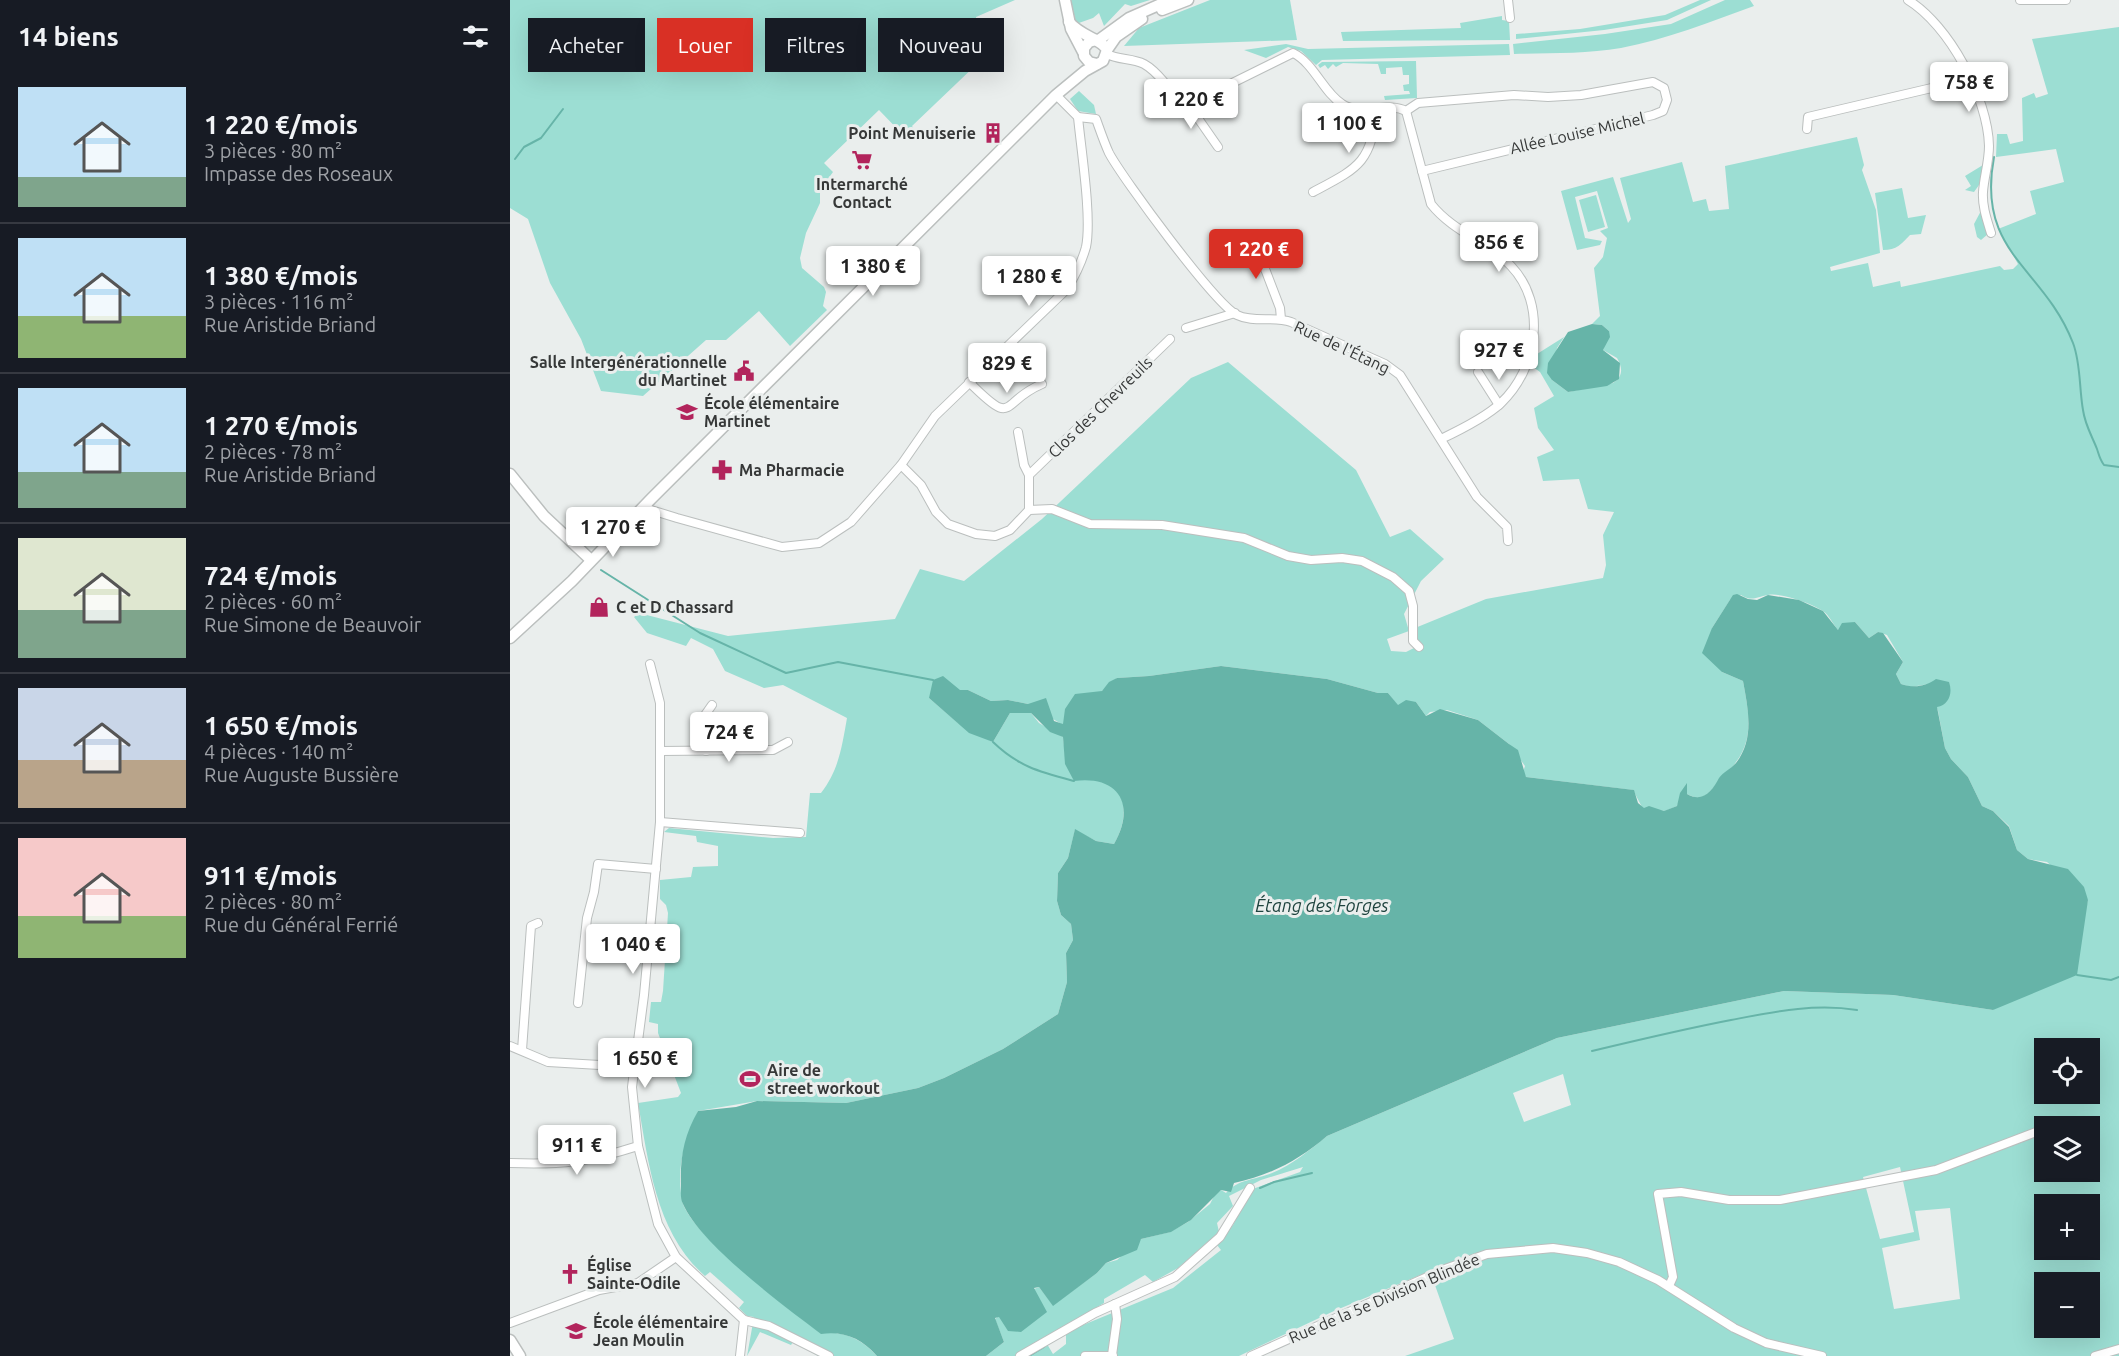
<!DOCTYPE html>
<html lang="fr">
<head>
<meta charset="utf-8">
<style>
	:root { --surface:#171b24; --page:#20242c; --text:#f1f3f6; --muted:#9ea1a6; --line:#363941; --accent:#d93025 }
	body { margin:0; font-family:Ubuntu,sans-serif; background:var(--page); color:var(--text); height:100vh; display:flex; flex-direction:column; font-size:22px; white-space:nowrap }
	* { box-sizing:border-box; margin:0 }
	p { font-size:20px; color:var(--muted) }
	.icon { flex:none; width:33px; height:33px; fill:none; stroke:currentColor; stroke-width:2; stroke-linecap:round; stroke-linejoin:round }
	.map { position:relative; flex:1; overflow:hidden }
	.details { display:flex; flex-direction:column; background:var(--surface); width:510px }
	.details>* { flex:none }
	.guide { position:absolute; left:18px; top:18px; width:570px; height:54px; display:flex; gap:12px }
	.fabs { position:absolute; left:1524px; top:1038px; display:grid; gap:12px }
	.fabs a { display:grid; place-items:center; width:66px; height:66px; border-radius:0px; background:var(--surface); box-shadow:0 6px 24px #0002; font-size:30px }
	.price { position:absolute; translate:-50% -51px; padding:0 14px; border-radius:6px; background:#fff; color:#222; font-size:20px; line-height:39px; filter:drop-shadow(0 2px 3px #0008) }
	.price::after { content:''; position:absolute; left:50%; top:36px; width:18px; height:14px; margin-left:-9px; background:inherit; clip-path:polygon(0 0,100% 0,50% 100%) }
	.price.on { background:var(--accent); color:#fff }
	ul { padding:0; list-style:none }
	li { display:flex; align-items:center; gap:18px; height:150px; padding:0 18px }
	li+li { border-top:2px solid var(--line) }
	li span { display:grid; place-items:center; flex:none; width:168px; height:120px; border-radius:0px; color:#555 }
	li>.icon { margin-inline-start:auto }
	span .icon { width:72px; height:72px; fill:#fffc; stroke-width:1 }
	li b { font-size:26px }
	h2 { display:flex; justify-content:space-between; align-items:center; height:72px; padding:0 18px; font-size:26px }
	.chip { padding:0 21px; border-radius:0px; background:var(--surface); box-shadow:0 6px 24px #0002; font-size:21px; line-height:54px }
	.chip.on { background:var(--accent); color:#fff }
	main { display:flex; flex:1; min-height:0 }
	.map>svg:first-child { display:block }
	.green { fill:#9cded3; fill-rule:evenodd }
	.water { fill:#66b4a8 }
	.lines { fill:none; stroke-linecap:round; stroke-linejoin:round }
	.stream { stroke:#66b4a8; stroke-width:2 }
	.street-casing { stroke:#bbbfbe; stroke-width:10 }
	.secondary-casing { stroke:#bbbfbe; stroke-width:13 }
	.street { stroke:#fff; stroke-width:8 }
	.secondary { stroke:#fff; stroke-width:10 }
	.labels { text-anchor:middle; stroke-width:6; stroke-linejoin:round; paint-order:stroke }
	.poi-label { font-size:16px; font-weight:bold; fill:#363838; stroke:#eaeeed; text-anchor:start }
	.street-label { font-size:16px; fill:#363838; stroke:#eaeeed }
	.water-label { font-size:18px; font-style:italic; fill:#1f443f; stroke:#eaeeed }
</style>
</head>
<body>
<main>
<section class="details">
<h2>14 biens<svg class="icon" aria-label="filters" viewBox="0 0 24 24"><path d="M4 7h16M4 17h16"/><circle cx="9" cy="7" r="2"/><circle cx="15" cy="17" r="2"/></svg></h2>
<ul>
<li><span style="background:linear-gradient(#bfe0f5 75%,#7fa58c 0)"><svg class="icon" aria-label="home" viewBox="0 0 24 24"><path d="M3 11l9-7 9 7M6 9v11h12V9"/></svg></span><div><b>1 220 €/mois</b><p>3 pièces · 80 m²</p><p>Impasse des Roseaux</p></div></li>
<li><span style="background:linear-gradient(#bfe0f5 65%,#8fb573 0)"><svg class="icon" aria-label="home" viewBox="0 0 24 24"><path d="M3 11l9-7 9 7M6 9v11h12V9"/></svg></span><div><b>1 380 €/mois</b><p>3 pièces · 116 m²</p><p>Rue Aristide Briand</p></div></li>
<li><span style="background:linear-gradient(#bfe0f5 70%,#7fa58c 0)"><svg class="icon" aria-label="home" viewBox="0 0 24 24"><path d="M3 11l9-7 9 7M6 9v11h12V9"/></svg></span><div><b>1 270 €/mois</b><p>2 pièces · 78 m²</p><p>Rue Aristide Briand</p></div></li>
<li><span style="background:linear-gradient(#dfe7d0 60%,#7fa58c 0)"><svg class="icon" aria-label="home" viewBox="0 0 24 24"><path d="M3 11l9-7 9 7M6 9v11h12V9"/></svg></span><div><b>724 €/mois</b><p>2 pièces · 60 m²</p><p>Rue Simone de Beauvoir</p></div></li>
<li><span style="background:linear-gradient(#c9d6e8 60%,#b9a48a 0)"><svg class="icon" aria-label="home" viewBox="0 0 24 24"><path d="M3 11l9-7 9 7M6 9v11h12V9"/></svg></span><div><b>1 650 €/mois</b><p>4 pièces · 140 m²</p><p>Rue Auguste Bussière</p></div></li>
<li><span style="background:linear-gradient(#f6c9c9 65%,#8fb573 0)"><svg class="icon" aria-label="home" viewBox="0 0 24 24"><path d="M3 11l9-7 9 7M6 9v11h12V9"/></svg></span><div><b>911 €/mois</b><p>2 pièces · 80 m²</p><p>Rue du Général Ferrié</p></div></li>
</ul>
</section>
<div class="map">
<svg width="1609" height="1356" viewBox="0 0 1609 1356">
	<rect width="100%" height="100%" fill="#eaeeed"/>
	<g class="green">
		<polygon points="0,0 505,0 466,17 469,62 402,126 404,129 396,138 369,110 314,163 323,172 310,190 310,203 296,233 290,258 292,268 314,287 316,292 313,306 317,310 280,346 249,311 216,340 196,340 133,396 91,391 71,339 40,283 18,219 0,208"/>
		<polygon points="561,0 640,0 621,6 615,4 594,26 589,13 583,18 566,24"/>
		<polygon points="700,0 780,0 787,40 614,46 629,28"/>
		<polygon points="1190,0 1201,0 1157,20 1094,30 1006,39 1006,34 1070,29 1155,15"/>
		<path d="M1215 0H1240L1244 6C1200 22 1157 39 1111 48 1076 54 1040 53 1004 54L1003 44 1095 34 1161 24Z"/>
		<polygon points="992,16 992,20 999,21 1000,40 833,41 831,32 951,28 950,23"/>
		<path d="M1609 27V1356H895L944 1339 920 1271 824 1311 729 1356H517L537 1344 543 1354 556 1344V1332L663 1288 711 1250 707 1245 723 1225 740 1190 790 1172 793 1167 751 1180 719 1196 723 1206 707 1223 709 1232 668 1268 643 1282 635 1275 594 1299V1303L505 1356H476L494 1342 485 1319 524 1289 529 1287 543 1305 587 1273 596 1263 607 1260 631 1239 660 1232 678 1222 700 1204 705 1194 711 1190 716 1193C728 1179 745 1180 762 1173 782 1165 801 1149 817 1136L1047 1038 1274 991 1383 995 1483 1010 1572 924 1578 900 1537 862 1518 859 1507 850 1499 826 1483 811 1472 806 1458 777 1441 759 1435 748 1428 711 1419 684 1401 687 1391 684 1386 674 1393 662 1377 635 1368 632 1359 638 1345 622 1328 630C1323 624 1319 615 1313 611 1303 604 1270 592 1258 595 1246 597 1242 602 1231 595L1220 600 1202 628 1212 672 1233 681C1238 709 1245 737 1226 762 1222 769 1214 772 1210 779 1201 790 1195 804 1177 794V784L1167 806 1155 811 1133 809 1123 790 1016 777 1013 772 1015 766 999 744 968 720 937 710 920 712 916 716 906 702 888 706 878 693H868L817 679 711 666 639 676 607 678 553 725 518 704 498 700 481 701 458 690 419 698 448 723 483 742 500 713H521L529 723 553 737 556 764 562 776C573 778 585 778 595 782 622 793 615 826 604 844L586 841 565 830 558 858 548 873 547 901 551 915 561 924 563 940 556 953 557 982 548 1014 493 1049 434 1078 408 1088 336 1103 247 1101 188 1111C175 1142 166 1165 172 1200 177 1232 282 1312 311 1333 334 1331 351 1338 367 1356H308L283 1342 281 1345 250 1332 237 1356 244 1317 237 1316 229 1308 234 1302 200 1272 195 1276C146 1233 139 1165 128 1103L168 1097 171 1093 148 1033V1024L139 1022 141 1002H151L153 991 158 913 156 905 150 899V880L181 877 183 867 208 866V846L187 842 186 836 154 832 159 828 263 838 296 837 300 793H311C329 770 332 746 337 718L273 685 254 688 215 671 203 649 181 638 176 646 137 633 124 617 129 613 218 636 385 619 410 569 454 581 532 519 681 378 718 362 846 470 880 537 900 529 934 559 911 581 894 614 899 631 877 639 881 651 896 652 904 648 905 628 976 599 1093 578 1096 565 1093 535 1104 512 1078 509 1069 479 1033 481 1027 457 1044 450 1028 428 1024 408 1044 396 1030 372 1023 367 1027 354 1054 337 1047 348 1042 380 1058 392 1103 383C1113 377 1113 368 1107 358L1093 350 1099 331 1092 325 1082 324 1090 316 1084 268 1093 257 1097 238 1090 231 1098 228 1087 191 1065 197 1075 238 1092 241 1090 245 1067 250 1051 191 1103 177 1118 223 1121 219 1110 178 1172 162 1183 202 1196 199 1199 211 1219 209 1215 166 1347 137 1354 165 1352 170 1366 210 1370 253 1320 267 1321 271 1358 263 1363 287 1390 281 1391 287 1490 266 1494 270 1503 269 1508 264 1488 229 1526 214 1520 191 1554 182 1546 149 1486 157 1487 134H1497L1500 144 1513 141 1512 98 1524 93 1526 98 1538 94 1522 39ZM1534 1048H1580V1094H1534ZM1053 1074 1061 1105 1014 1122 1003 1093ZM1534 1126H1580V1172H1534ZM1390 1167 1404 1232 1370 1239 1353 1177ZM1534 1204H1580V1250H1534ZM1440 1208 1450 1299 1384 1309 1372 1248 1410 1240 1405 1211ZM1534 1282H1580V1328H1534Z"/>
		<polygon points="776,44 798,49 999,44 1000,55 812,60 806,65 791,51 778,47 756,58 734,50"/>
		<polygon points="906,61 907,98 875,100 874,96 900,94 899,91 894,91 893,85 899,84 899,75 893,75 892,67 876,68 876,74 871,74 868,64 833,63 826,67 823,64 818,69 815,65 810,68 808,65 812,62"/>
		<polygon points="569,91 584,105 586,114 568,111 560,99"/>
		<polygon points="1473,165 1469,185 1464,192 1455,190 1461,186 1455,176"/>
		<path d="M1392 188 1398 218 1416 215 1411 234 1400 235C1391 244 1387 250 1373 250L1365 193Z"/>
		<polygon points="1086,195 1095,227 1078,232 1069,200"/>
		<polygon points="1472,209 1478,234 1471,240 1467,237 1464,224"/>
	</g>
	<g class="water">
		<polygon points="1082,324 1092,325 1099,331 1100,337 1093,350 1110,363 1109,379 1097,386 1058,392 1042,380 1037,373 1038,363 1058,332"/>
		<path d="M1227 594 1238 599 1247 600 1258 595 1289 600 1313 611 1328 630 1332 623 1345 622 1359 638 1368 632 1373 633 1393 662 1386 674 1391 684C1403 688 1415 687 1426 679L1439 682C1443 693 1439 705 1427 707L1435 748 1441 759 1458 777 1472 806 1483 811 1499 827 1507 850 1518 859 1558 869 1574 887 1578 900 1567 975 1483 1010 1383 995 1274 991 1047 1038 817 1136C789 1160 761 1175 724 1183L721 1192 711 1190 681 1220 661 1232 631 1239 627 1250 596 1263 587 1273 543 1306 529 1287 524 1288 537 1312 511 1332 498 1331 489 1317 485 1318 494 1342 476 1356H367C351 1338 334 1331 311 1334 273 1305 191 1245 173 1204 170 1199 171 1191 171 1186 170 1156 174 1136 188 1111L226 1107 247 1101 336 1103 408 1088 434 1078 493 1049 548 1014 557 982 556 953 563 940 561 924 551 915 547 901 548 873 558 858 565 829 586 841 604 844C626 806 610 775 564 781L555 764 553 737 540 732 521 713H500L483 742 459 733 419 698 423 680 433 676 450 690H458L481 701 498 700 518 704 536 698 544 721 553 724 555 709 565 694 592 691 599 682 607 678 639 676 711 666 817 679 868 693H878L888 705 896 700 906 702 916 716 930 709 968 720 999 744 1008 750 1016 777 1124 790 1128 803 1134 808 1139 806 1154 811 1167 806 1170 793 1177 783V794C1193 803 1202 791 1209 778 1213 772 1221 769 1226 763 1245 738 1238 709 1233 681L1212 672 1192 653 1202 628 1223 595Z"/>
	</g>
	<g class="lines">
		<g class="stream">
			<path d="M1484 157C1466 254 1533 266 1563 343 1571 364 1569 388 1573 410 1575 425 1582 436 1587 449 1589 455 1590 460 1594 465L1609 467"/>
			<polyline points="5,159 14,147 31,138 53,109"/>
			<polyline points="91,570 190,633 276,673 328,662 423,680"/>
			<path d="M483 742C509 767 530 772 564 781"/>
			<polyline points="1567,975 1601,980 1609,977"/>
			<path d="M1082 1051C1128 1040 1174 1029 1221 1020 1263 1012 1304 1003 1347 1010"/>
			<polyline points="750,1188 764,1182 802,1173"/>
			<polyline points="519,1356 534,1347"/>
		</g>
		<g class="street-casing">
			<g id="street">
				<polyline points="998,0 1000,18"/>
				<path d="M1398 0C1439 25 1478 98 1479 146 1479 162 1474 177 1473 192 1472 206 1477 220 1481 233"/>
				<polyline points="1510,0 1556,0"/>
				<path d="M597 54C608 60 622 58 634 64 658 77 660 106 692 98L783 53C804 63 813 92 832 104 851 117 877 101 896 111"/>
				<polyline points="676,101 708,147"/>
				<polyline points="896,111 908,103 1004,95 1038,97 1071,95 1143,82 1154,88 1157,100 1153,111 1143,115 912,171"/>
				<path d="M896 111 921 204C943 232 980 243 1001 266 1038 305 1027 369 991 403 976 417 950 430 931 439"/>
				<path d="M568 117 586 119C590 130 594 142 599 153 613 179 705 304 727 315 743 323 764 316 781 322L875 364 890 375 967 497 997 527 998 541"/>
				<polyline points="1297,129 1298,117 1460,79"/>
				<path d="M803 192C848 168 862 163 866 109"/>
				<polyline points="742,235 770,308 771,319"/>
				<polyline points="676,328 725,313"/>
				<polyline points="968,372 989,405"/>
				<path d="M459 382C506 429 489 402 532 384"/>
				<polyline points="508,432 514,465 519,475"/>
				<polyline points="391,465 411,485 426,512 438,524 466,534 485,536 500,530 519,510 542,509 580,524 652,525 734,538 778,556 801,560 832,558 852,561 883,577 899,591 903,606 903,641 909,647"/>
				<path d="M135 506 141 510 167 518 272 547 309 543 341 522 391 465 425 416 557 289C565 276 572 261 576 247 582 218 571 149 568 117L546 95"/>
				<polyline points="519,510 519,475 660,339"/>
				<polyline points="140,664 150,703 150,822 134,995 122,1087 128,1146 148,1224 166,1257 234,1320 259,1326 319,1356"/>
				<polyline points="151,751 263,750 278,742"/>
				<polyline points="196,751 195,715 202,705"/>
				<polyline points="150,822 290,833"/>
				<polyline points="68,1003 77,918 84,892 88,864 146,869"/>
				<polyline points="0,1046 38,1062 124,1067"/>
				<polyline points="12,1050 21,926 28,923"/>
				<polyline points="1542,1126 1548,1124"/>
				<path d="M0 1163C52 1165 78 1162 128 1146"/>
				<polyline points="1159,1286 1163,1277 1148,1194 1171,1192 1219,1200 1270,1200 1426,1170 1534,1129"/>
				<polyline points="0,1323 89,1290 128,1283 166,1257"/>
				<polyline points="602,1355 607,1319 605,1304"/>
				<polyline points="230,1356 234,1320"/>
				<polyline points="510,1356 585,1313 665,1277 710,1237 740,1188"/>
				<polyline points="575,1356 603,1356"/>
				<polyline points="741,1356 935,1269 977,1254 1043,1248 1077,1253 1109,1262 1148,1280 1224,1328 1256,1343 1312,1356"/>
				<polyline points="1585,1356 1609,1349"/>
			</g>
		</g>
		<g class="secondary-casing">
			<g id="secondary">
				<polyline points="555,0 561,29 573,52"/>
				<polyline points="652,10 678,0"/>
				<polyline points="597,50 606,37 632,19"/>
				<polyline points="587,64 579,62 574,56 574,48 579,42 590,39 619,18 660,0"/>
				<polyline points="0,474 34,516 81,560"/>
				<path d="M0 638 62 581 141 499 546 95 575 71 593 61 597 50C592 39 572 37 559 22"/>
				<polyline points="0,1340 10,1356"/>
			</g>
		</g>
		<use href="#street" class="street"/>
		<use href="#secondary" class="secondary"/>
	</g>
	<defs>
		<g id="building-bare" transform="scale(1.62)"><path d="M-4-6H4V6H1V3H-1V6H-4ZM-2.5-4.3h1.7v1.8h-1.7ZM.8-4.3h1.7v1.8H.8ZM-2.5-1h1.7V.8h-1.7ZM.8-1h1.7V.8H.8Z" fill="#b2245c" stroke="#eaeeed" stroke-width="2.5" paint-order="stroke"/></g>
		<g id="supermarket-bare" transform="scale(1.62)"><path d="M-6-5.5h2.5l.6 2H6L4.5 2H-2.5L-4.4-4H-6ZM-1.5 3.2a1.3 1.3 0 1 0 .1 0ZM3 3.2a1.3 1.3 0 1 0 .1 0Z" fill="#b2245c" stroke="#eaeeed" stroke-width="2.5" paint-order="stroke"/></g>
		<g id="civic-bare" transform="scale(1.62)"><path d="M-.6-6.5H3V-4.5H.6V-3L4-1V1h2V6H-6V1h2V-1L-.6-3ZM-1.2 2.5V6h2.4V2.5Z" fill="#b2245c" stroke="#eaeeed" stroke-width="2.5" paint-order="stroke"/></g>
		<g id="school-bare" transform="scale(1.62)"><path d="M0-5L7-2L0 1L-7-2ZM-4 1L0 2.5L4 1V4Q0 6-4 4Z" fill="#b2245c" stroke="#eaeeed" stroke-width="2.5" paint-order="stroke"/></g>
		<g id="pharmacy-bare" transform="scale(1.62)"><path d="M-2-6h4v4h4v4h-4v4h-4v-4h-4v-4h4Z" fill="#b2245c" stroke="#eaeeed" stroke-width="2.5" paint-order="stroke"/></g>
		<g id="shop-bare" transform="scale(1.62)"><path d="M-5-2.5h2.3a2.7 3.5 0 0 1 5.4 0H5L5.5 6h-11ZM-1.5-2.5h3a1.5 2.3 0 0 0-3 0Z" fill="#b2245c" stroke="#eaeeed" stroke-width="2.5" paint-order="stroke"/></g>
		<g id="stadium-bare" transform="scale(1.62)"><path d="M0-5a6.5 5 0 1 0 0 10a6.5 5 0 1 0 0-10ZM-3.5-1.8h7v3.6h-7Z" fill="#b2245c" stroke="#eaeeed" stroke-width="2.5" paint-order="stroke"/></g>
		<g id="church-bare" transform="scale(1.62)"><path d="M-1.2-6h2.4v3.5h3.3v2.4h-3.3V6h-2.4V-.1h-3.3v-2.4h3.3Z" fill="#b2245c" stroke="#eaeeed" stroke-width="2.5" paint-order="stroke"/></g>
	</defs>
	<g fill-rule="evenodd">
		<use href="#building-bare" x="483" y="133"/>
		<use href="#supermarket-bare" x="352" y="160"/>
		<use href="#civic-bare" x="234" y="371"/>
		<use href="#school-bare" x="177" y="412"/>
		<use href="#pharmacy-bare" x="212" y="470"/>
		<use href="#shop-bare" x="89" y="607"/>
		<use href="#stadium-bare" x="240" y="1079"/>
		<use href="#church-bare" x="60" y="1274"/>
		<use href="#school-bare" x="66" y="1331"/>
	</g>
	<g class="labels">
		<g class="poi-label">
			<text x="466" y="139" text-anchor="end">Point Menuiserie</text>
			<text x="352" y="190" text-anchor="middle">Intermarché<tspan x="352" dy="18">Contact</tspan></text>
			<text x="217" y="368" text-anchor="end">Salle Intergénérationnelle<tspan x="217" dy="18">du Martinet</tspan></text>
			<text x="194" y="409">École élémentaire<tspan x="194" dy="18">Martinet</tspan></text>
			<text x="229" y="476">Ma Pharmacie</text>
			<text x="106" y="613">C et D Chassard</text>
			<text x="257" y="1076">Aire de<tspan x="257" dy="18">street workout</tspan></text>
			<text x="77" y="1271">Église<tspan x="77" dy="18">Sainte-Odile</tspan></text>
			<text x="83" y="1328">École élémentaire<tspan x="83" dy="18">Jean Moulin</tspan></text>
		</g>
		<g class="street-label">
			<text transform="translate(1067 133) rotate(-13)" y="6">Allée Louise Michel</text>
			<text transform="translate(832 347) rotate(25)" y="6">Rue de l'Étang</text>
			<text transform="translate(590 407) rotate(-44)" y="6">Clos des Chevreuils</text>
			<text transform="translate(874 1298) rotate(-23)" y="6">Rue de la 5e Division Blindée</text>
		</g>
		<g class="water-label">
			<text x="812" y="912">Étang des Forges</text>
		</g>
	</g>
</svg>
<div class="fabs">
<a><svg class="icon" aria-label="locate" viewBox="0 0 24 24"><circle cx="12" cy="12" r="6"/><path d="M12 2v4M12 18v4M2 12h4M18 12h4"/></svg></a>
<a><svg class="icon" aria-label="layers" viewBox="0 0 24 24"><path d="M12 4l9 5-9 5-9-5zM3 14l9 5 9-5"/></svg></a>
<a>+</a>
<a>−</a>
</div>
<b class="price" style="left:1459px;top:113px">758 €</b>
<b class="price" style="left:681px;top:130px">1 220 €</b>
<b class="price" style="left:839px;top:154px">1 100 €</b>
<b class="price" style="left:989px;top:273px">856 €</b>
<b class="price on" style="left:746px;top:280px">1 220 €</b>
<b class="price" style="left:363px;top:297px">1 380 €</b>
<b class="price" style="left:519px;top:307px">1 280 €</b>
<b class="price" style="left:989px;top:381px">927 €</b>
<b class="price" style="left:497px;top:394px">829 €</b>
<b class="price" style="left:103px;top:558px">1 270 €</b>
<b class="price" style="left:219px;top:763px">724 €</b>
<b class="price" style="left:123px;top:975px">1 040 €</b>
<b class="price" style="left:135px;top:1089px">1 650 €</b>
<b class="price" style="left:67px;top:1176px">911 €</b>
<div class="guide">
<a class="chip">Acheter</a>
<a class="chip on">Louer</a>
<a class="chip">Filtres</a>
<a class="chip">Nouveau</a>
</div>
</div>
</main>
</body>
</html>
